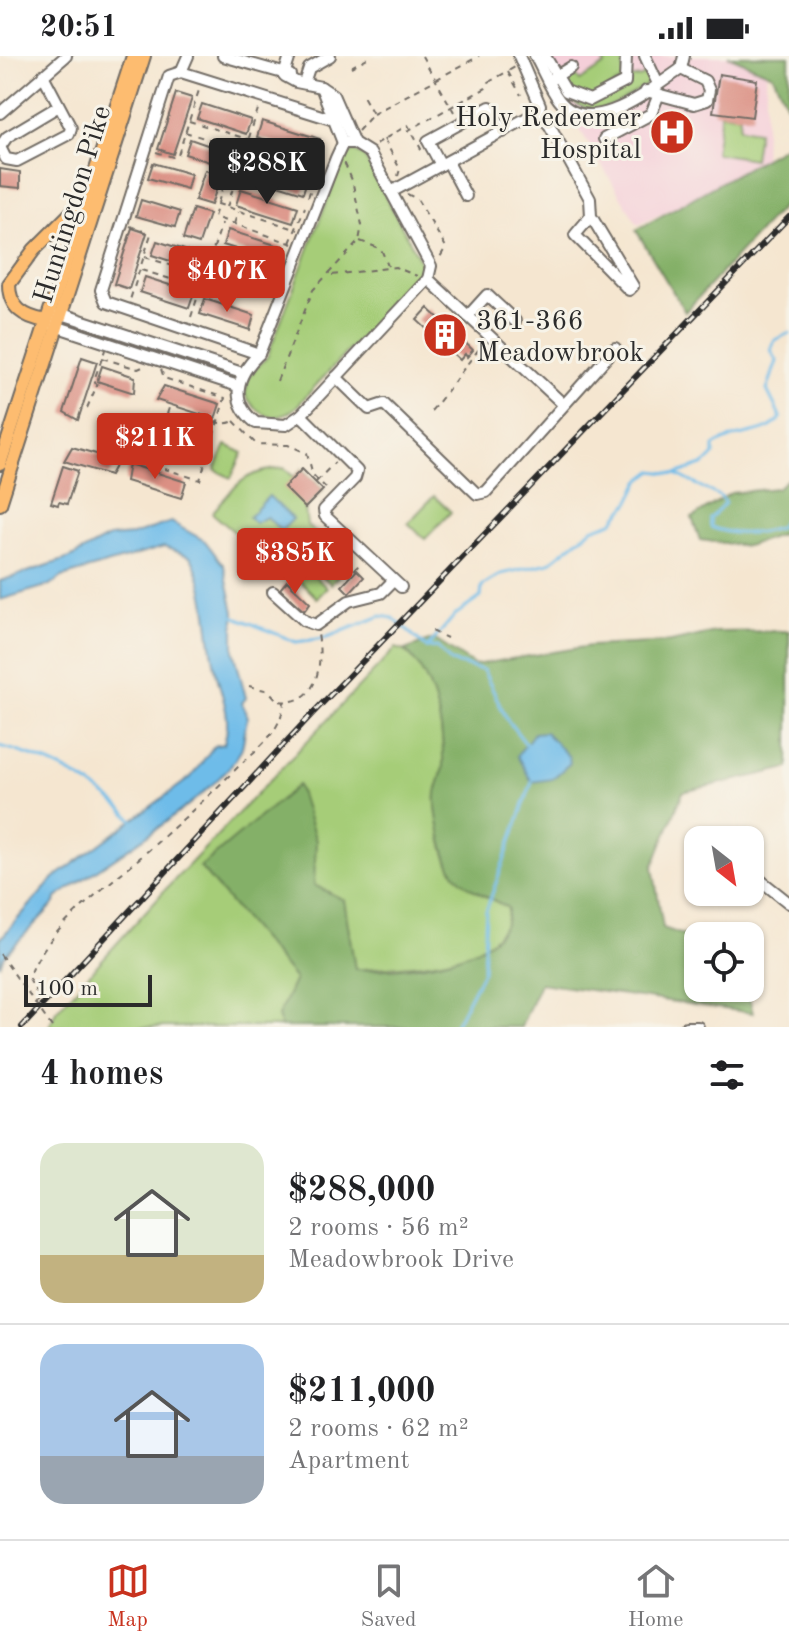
<!DOCTYPE html>
<html lang="en">
<head>
<meta charset="utf-8">
<style>
	:root { --surface:#fff; --page:#f2f2f2; --text:#202124; --muted:#757577; --line:#e0e0e0; --accent:#c8321e }
	body { margin:0; font-family:"Old Standard TT",serif; background:var(--page); color:var(--text); height:100vh; display:flex; flex-direction:column; font-size:30px; white-space:nowrap }
	* { box-sizing:border-box; margin:0 }
	p { font-size:26px; color:var(--muted) }
	.icon { flex:none; width:44px; height:44px; fill:none; stroke:currentColor; stroke-width:2; stroke-linecap:round; stroke-linejoin:round }
	.map { position:relative; height:971px; overflow:hidden }
	.details { display:flex; flex-direction:column; background:var(--surface); flex:1 }
	.details>* { flex:none }
	.needle { width:52px; rotate:149deg }
	.fabs { position:absolute; left:684px; top:770px; display:grid; gap:16px }
	.fabs a { display:grid; place-items:center; width:80px; height:80px; border-radius:16px; background:var(--surface); box-shadow:0 2px 6px #0004; font-size:40px }
	.scale { position:absolute; left:24px; bottom:20px; width:128px; box-sizing:border-box; padding-left:8px; border:4px solid #2b2b2b; border-top:0; font-size:22px; line-height:28px; white-space:nowrap; color:#2b2b2b; -webkit-text-stroke:6px #f7f3e8; paint-order:stroke }
	.price { position:absolute; translate:-50% -68px; padding:0 18px; border-radius:8px; background:var(--accent); color:#fff; font-size:26px; line-height:52px; filter:drop-shadow(0 2px 4px #0008) }
	.price::after { content:''; position:absolute; left:50%; top:48px; width:24px; height:18px; margin-left:-12px; background:inherit; clip-path:polygon(0 0,100% 0,50% 100%) }
	.price.selected { background:#222; color:#fff }
	ul { padding:0; list-style:none }
	li { display:flex; align-items:center; gap:24px; height:200px; padding:0 40px }
	li+li { border-top:2px solid var(--line) }
	li span { display:grid; place-items:center; flex:none; width:224px; height:160px; border-radius:24px; color:#555 }
	li>.icon { margin-inline-start:auto }
	span .icon { width:96px; height:96px; fill:#fffc; stroke-width:1 }
	li b { font-size:34px }
	h2 { display:flex; justify-content:space-between; align-items:center; height:96px; padding:0 40px; font-size:34px }
	.status { display:flex; justify-content:space-between; align-items:center; height:56px; padding:0 40px; background:var(--surface); direction:ltr }
	.status svg { height:22px; fill:currentColor }
	.tab-bar { display:flex; justify-content:space-around; align-items:center; height:112px; border-top:2px solid var(--line); background:var(--surface); font-size:22px; color:var(--muted) }
	.tab-bar a { display:grid; justify-items:center; gap:4px }
	.tab-bar .selected { color:var(--accent) }
	.map>svg:first-child { display:block }
	.built { fill:#f5cfd9 }
	.green { fill:#a6cd78; stroke:#687c52; stroke-width:2 }
	.forest { fill:#84b068; stroke:#586e4a; stroke-width:2 }
	.water { fill:#6ebce9; stroke:#4c748a; stroke-width:2 }
	.lines { fill:none; stroke-linecap:round; stroke-linejoin:round }
	.stream { stroke:#6ebce9; stroke-width:3 }
	.building { fill:#db9084 }
	.minor-casing { stroke:#726c65; stroke-width:14 }
	.major-casing { stroke:#726c65; stroke-width:16 }
	.path { stroke:#726c65; stroke-width:2; stroke-dasharray:6 6; stroke-linecap:butt }
	.minor { stroke:#fff; stroke-width:10 }
	.major { stroke:#fdbc6f; stroke-width:12 }
	.rail-casing { stroke:#2b2b2b; stroke-width:6 }
	.rail { stroke:#f7f3e8; stroke-width:3; stroke-dasharray:9; stroke-linecap:butt }
	.labels { text-anchor:middle; stroke-width:6; stroke-linejoin:round; paint-order:stroke }
	.poi-label { font-size:28px; fill:#2b2b2b; stroke:#f7f3e8; text-anchor:end }
	.street-label { font-size:28px; fill:#2b2b2b; stroke:#f7f3e8 }
</style>
</head>
<body>
<div class="status"><b>20:51</b><svg viewBox="0 0 49 12"><path d="M0 12V9h3v3zM5 12V6h3v6zM10 12V3h3v9zM15 12V0h3v12zM26 1h20v11H26zM47 4h2v5h-2z"/></svg></div>
<div class="map">
<svg width="789" height="971" viewBox="0 0 789 971">
	<rect width="100%" height="100%" fill="#f7f3e8"/>
	<filter id="ink" filterUnits="userSpaceOnUse"><feTurbulence type="fractalNoise" baseFrequency=".0125" numOctaves="2"/><feDisplacementMap in="SourceGraphic" scale="16" xChannelSelector="R" yChannelSelector="G"/><feConvolveMatrix kernelMatrix="1 2 1 2 8 2 1 2 1" color-interpolation-filters="sRGB"/></filter>
	<filter id="wash" filterUnits="userSpaceOnUse"><feTurbulence type="fractalNoise" baseFrequency=".006" numOctaves="4" result="noise"/><feDisplacementMap in="SourceGraphic" scale="32" xChannelSelector="R" yChannelSelector="G"/><feGaussianBlur stdDeviation="1.8" result="paint"/><feColorMatrix in="noise" values="0 0 0 0 0 0 0 0 0 0 0 0 0 0 0 0 0 1.4 0 .05"/><feComposite in="paint" operator="in"/></filter>
	<g filter="url(#wash)">
		<rect width="100%" height="100%" fill="#f5e6d0"/>
		<polygon class="built" points="535,0 767,0 764,107 638,169"/>
		<g class="green">
			<polygon points="600,0 623,0 624,23 596,41 577,40 558,22 572,14 580,25 605,9"/>
			<path d="M647 14 651 26C620 46 592 70 563 37L586 46 628 23 642 21Z"/>
			<polygon points="721,57 740,60 739,72 758,75 754,103 715,97"/>
			<polygon points="249,84 321,106 317,118 246,95"/>
			<path d="M354 95 364 100 421 206 422 215 296 351C275 370 258 359 245 339L249 320 267 301 344 100Z"/>
			<polygon points="226,389 243,397 231,422 215,414"/>
			<path d="M284 412 294 421 302 413 323 434 305 452 307 469 321 481 290 515 274 517 267 504 212 457C238 427 243 416 284 412Z"/>
			<polygon points="434,440 451,456 425,483 408,467"/>
			<polygon points="318,497 340,518 331,528 309,508"/>
			<polygon points="306,511 327,532 317,542 296,521"/>
			<path d="M396 592C433 601 446 680 443 712 442 724 434 736 436 748 439 770 442 801 456 818 468 834 491 842 508 852 510 913 396 908 357 914 342 916 294 951 278 960L281 971H49L56 955 164 835Z"/>
		</g>
		<g class="forest">
			<polygon points="728,0 789,0 789,53 773,19"/>
			<polygon points="789,88 789,143 685,256 636,174"/>
			<polygon points="789,422 789,476 747,490 700,484 692,462 731,437 777,432"/>
			<path d="M789 575V712L683 736 653 811 663 872 698 884V932H747L753 957 540 927 521 971H281L278 960 295 923 200 811 298 729 316 785 314 829 344 844 355 913C394 916 509 907 508 852 491 842 468 834 456 819 444 804 434 755 436 737 438 727 443 718 443 708 444 667 434 623 405 594L434 583 474 609 590 590 671 586 715 576Z"/>
		</g>
		<g class="water">
			<polygon points="269,440 293,463 281,475 267,461 255,467 249,461"/>
			<path d="M171 466 205 485 224 510 234 556V595L246 642 242 647 248 661C244 671 245 681 242 691 227 734 97 812 56 842L55 847 4 900 0 909V883L54 822 191 721 214 690 224 688C233 658 220 638 215 611 206 571 210 539 191 501L164 491 62 521 53 528 0 544V525L70 502 109 481 133 479Z"/>
			<polygon points="545,676 569,701 570,707 552,723 532,726 517,700 534,677"/>
		</g>
		<g class="lines">
			<g class="stream">
				<path d="M676 418 705 408 714 399V390C735 375 765 382 781 362L767 334 777 305 771 294 775 284 789 277"/>
				<polyline points="231,559 296,586 325,582 381,560 393,562 426,591"/>
				<path d="M427 592 455 559 481 541 482 530 501 518 549 507 592 473 612 466 629 447 640 425 653 415 676 418 721 441 725 447 710 463 711 471C732 480 757 478 779 472L789 456"/>
				<polyline points="427,592 437,591 451,606 483,614 508,665 526,688"/>
				<path d="M0 690C51 704 98 726 134 765"/>
				<polyline points="454,971 483,915 486,855 532,726"/>
			</g>
		</g>
		<g id="blocks">
			<g class="building">
				<polygon points="719,18 757,24 752,61 713,56"/>
				<polygon points="176,37 192,42 173,98 158,93"/>
				<polygon points="202,48 251,64 246,78 197,62"/>
				<polygon points="262,65 320,83 315,99 257,81"/>
				<polygon points="190,83 239,100 234,114 185,98"/>
				<polygon points="251,103 308,121 303,137 246,119"/>
				<polygon points="153,107 191,118 187,133 148,122"/>
				<polygon points="0,113 20,116 20,132 0,130"/>
				<polygon points="205,114 221,120 211,149 195,144"/>
				<polygon points="241,133 298,151 293,167 236,149"/>
				<polygon points="141,144 180,156 175,171 136,160"/>
				<polygon points="193,153 209,158 199,188 183,183"/>
				<polygon points="132,172 147,177 129,233 114,228"/>
				<polygon points="228,174 285,192 280,207 223,189"/>
				<polygon points="157,185 206,201 201,215 152,199"/>
				<polygon points="218,204 267,220 262,234 213,218"/>
				<polygon points="145,221 194,237 189,252 140,236"/>
				<polygon points="205,243 254,259 250,274 200,258"/>
				<polygon points="428,252 473,294 467,301 465,298 460,304 417,264"/>
				<polygon points="82,301 97,306 78,364 64,356"/>
				<polygon points="102,310 135,321 134,337 97,325"/>
				<polygon points="164,330 220,348 215,363 156,344"/>
				<polygon points="196,363 211,367 200,404 185,400"/>
				<polygon points="72,391 117,404 114,412 110,419 64,405"/>
				<polygon points="129,408 186,426 181,442 126,425"/>
				<polygon points="63,410 78,415 67,448 59,446 58,449 51,447"/>
				<polygon points="302,413 323,434 305,452 284,431"/>
				<polygon points="357,514 364,521 349,537 342,530"/>
				<polygon points="287,525 310,547 304,555 280,533"/>
			</g>
		</g>
	</g>
	<g filter="url(#ink)">
		<use href="#blocks" fill-opacity="0" stroke="#726c65" stroke-width="2"/>
		<g class="lines">
			<g class="minor-casing">
				<g id="minor">
					<polyline points="188,0 181,16 331,63"/>
					<polyline points="223,0 290,19"/>
					<polyline points="519,0 540,49 538,56 550,70 590,143 591,160 633,230 629,234 575,179 591,160"/>
					<path d="M535 0C543 14 549 31 559 44 591 85 652 32 681 13L684 0"/>
					<polyline points="545,0 566,35 590,44 625,26 626,0"/>
					<polyline points="645,0 658,28"/>
					<polyline points="181,16 169,20 101,234 106,246 259,298"/>
					<polyline points="43,19 71,72 69,78 17,105 6,103 0,91 7,81 59,50"/>
					<polyline points="284,19 290,0"/>
					<path d="M285 20 296 26 321 31 333 39 354 87 370 97 431 210 428 223 301 359 286 369 256 367C229 346 236 320 259 298L336 102 343 87H354"/>
					<polyline points="550,24 571,11"/>
					<polyline points="304,27 309,12 330,0"/>
					<polyline points="321,31 343,87"/>
					<polyline points="646,35 694,48 707,44 709,34 705,25 681,13"/>
					<polyline points="0,57 66,0"/>
					<polyline points="604,83 651,58 659,38"/>
					<polyline points="448,106 466,140"/>
					<polyline points="441,109 428,85 490,51 503,76"/>
					<polyline points="391,136 538,56"/>
					<polyline points="428,223 563,348"/>
					<polyline points="468,260 487,239 515,265"/>
					<polyline points="54,261 62,258 242,317"/>
					<polyline points="52,269 238,330"/>
					<polyline points="336,321 369,353 384,348 477,438 486,436 615,292"/>
					<polyline points="301,359 357,415 355,422 324,454 325,460 401,531"/>
					<polyline points="273,536 305,565 316,569 349,545 381,537 393,525"/>
					<polyline points="750,816 789,847"/>
					<polyline points="686,971 698,971"/>
				</g>
			</g>
			<g class="major-casing">
				<g id="major">
					<path d="M46 265C24 261 9 252 9 228L34 194 85 143"/>
					<polyline points="0,408 133,0"/>
					<polyline points="0,448 144,0"/>
				</g>
			</g>
			<g class="path">
				<polyline points="422,0 454,56"/>
				<polyline points="351,11 371,0"/>
				<polyline points="508,16 521,39"/>
				<polyline points="373,58 479,0"/>
				<polyline points="189,65 324,107"/>
				<polyline points="358,75 373,58 363,40"/>
				<polyline points="407,75 486,32 489,26 515,11"/>
				<polyline points="185,76 319,118"/>
				<polyline points="384,83 400,113 398,120"/>
				<polyline points="376,88 408,69 421,93 418,95"/>
				<polyline points="156,96 173,101 178,99 200,31"/>
				<polyline points="407,138 417,143 446,191 439,203"/>
				<polyline points="308,141 322,104"/>
				<polyline points="218,147 225,123 233,126"/>
				<polyline points="227,151 259,50"/>
				<polyline points="234,168 238,156"/>
				<polyline points="130,170 151,178 130,244"/>
				<polyline points="360,185 381,193 388,210"/>
				<polyline points="290,187 305,151"/>
				<polyline points="293,188 214,161 218,148 298,174"/>
				<polyline points="145,201 204,220"/>
				<polyline points="141,214 200,232"/>
				<polyline points="332,219 395,211 417,220"/>
				<polyline points="191,261 222,167"/>
				<polyline points="102,302 138,313 147,309"/>
				<polyline points="161,313 164,322 225,342 200,424 165,413"/>
				<polyline points="277,325 313,234 359,185 362,169 352,124 344,106"/>
				<polyline points="97,331 94,324 105,294"/>
				<polyline points="87,352 98,327"/>
				<path d="M431 355C450 334 463 311 482 290"/>
				<polyline points="167,358 170,349"/>
				<polyline points="234,365 256,388 288,389 307,397 313,419 326,432"/>
				<path d="M184 384 191 361C208 358 217 373 234 365"/>
				<polyline points="316,426 335,406"/>
				<polyline points="320,479 355,512"/>
				<polyline points="354,514 362,506"/>
				<polyline points="432,575 447,582"/>
				<path d="M249 630 269 635 278 645C318 651 323 609 318 578"/>
				<polyline points="0,898 52,971"/>
				<path d="M35 949 39 942 29 923C42 875 113 826 150 793 180 766 211 738 240 709 261 689 281 676 284 646"/>
			</g>
			<use href="#minor" class="minor"/>
			<use href="#major" class="major"/>
			<g class="rail-casing">
				<polyline id="rail" points="22,971 312,658 789,161"/>
			</g>
			<use href="#rail" class="rail"/>
		</g>
	</g>
	<defs>
		<g id="hospital-disc" transform="scale(2.3)"><circle r="9.5" fill="#c8321e" stroke="#f7f3e8"/><path d="M-5-5h3v3.5h4V-5h3V5h-3V1.5h-4V5h-3Z" fill="#fff"/></g>
		<g id="building-disc" transform="scale(2.3)"><circle r="9.5" fill="#c8321e" stroke="#f7f3e8"/><path d="M-4-6H4V6H1V3H-1V6H-4ZM-2.5-4.3h1.7v1.8h-1.7ZM.8-4.3h1.7v1.8H.8ZM-2.5-1h1.7V.8h-1.7ZM.8-1h1.7V.8H.8Z" fill="#fff"/></g>
	</defs>
	<g fill-rule="evenodd">
		<use href="#hospital-disc" x="672" y="76"/>
		<use href="#building-disc" x="445" y="279"/>
	</g>
	<g class="labels">
		<g class="poi-label">
			<text x="641" y="70">Holy Redeemer<tspan x="641" dy="32">Hospital</tspan></text>
			<text x="476" y="273" text-anchor="start">361-366<tspan x="476" dy="32">Meadowbrook</tspan></text>
		</g>
		<g class="street-label">
			<text transform="translate(71 148) rotate(-73)" y="10">Huntingdon Pike</text>
		</g>
	</g>
</svg>
<div class="fabs">
<a><svg class="needle" viewBox="-14 -14 28 28"><path d="M0-13l5 13h-10z" fill="#e53935"/><path d="M0 13l5-13h-10z" fill="#757577"/></svg></a>
<a><svg class="icon" aria-label="locate" viewBox="0 0 24 24"><circle cx="12" cy="12" r="6"/><path d="M12 2v4M12 18v4M2 12h4M18 12h4"/></svg></a>
</div>
<div class="scale">100 m</div>
<b class="price selected" style="left:267px;top:150px">$288K</b>
<b class="price" style="left:227px;top:258px">$407K</b>
<b class="price" style="left:155px;top:425px">$211K</b>
<b class="price" style="left:295px;top:540px">$385K</b>
</div>
<section class="details">
<h2>4 homes<svg class="icon" aria-label="filters" viewBox="0 0 24 24"><path d="M4 7h16M4 17h16"/><circle cx="9" cy="7" r="2"/><circle cx="15" cy="17" r="2"/></svg></h2>
<ul>
<li><span style="background:linear-gradient(#dfe7d0 70%,#c2b280 0)"><svg class="icon" aria-label="home" viewBox="0 0 24 24"><path d="M3 11l9-7 9 7M6 9v11h12V9"/></svg></span><div><b>$288,000</b><p>2 rooms · 56 m²</p><p>Meadowbrook Drive</p></div></li>
<li><span style="background:linear-gradient(#a9c7e8 70%,#9aa5b1 0)"><svg class="icon" aria-label="home" viewBox="0 0 24 24"><path d="M3 11l9-7 9 7M6 9v11h12V9"/></svg></span><div><b>$211,000</b><p>2 rooms · 62 m²</p><p>Apartment</p></div></li>
</ul>
</section>
<nav class="tab-bar">
<a class="selected"><svg class="icon" aria-label="map" viewBox="0 0 24 24"><path d="M3 6l6-2 6 2 6-2v14l-6 2-6-2-6 2zM9 4v14M15 6v14"/></svg>Map</a>
<a><svg class="icon" aria-label="saved" viewBox="0 0 24 24"><path d="M7 4h10v16l-5-4-5 4z"/></svg>Saved</a>
<a><svg class="icon" aria-label="home" viewBox="0 0 24 24"><path d="M3 11l9-7 9 7M6 9v11h12V9"/></svg>Home</a>
</nav>
</body>
</html>
